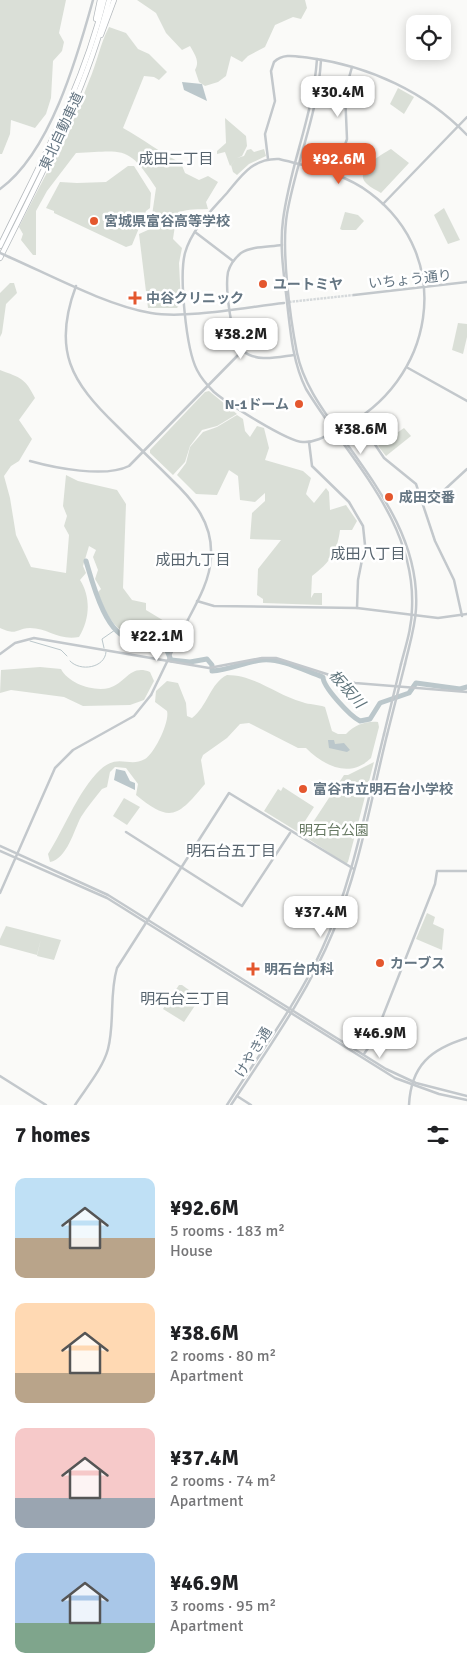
<!DOCTYPE html>
<html lang="en">
<head>
<meta charset="utf-8">
<style>
	:root { --surface:#fff; --page:#f6f6f6; --text:#202124; --muted:#757577; --accent:#e4572e }
	body { margin:0; font-family:Signika,"Noto Sans JP",sans-serif; background:var(--page); color:var(--text); height:100vh; display:flex; flex-direction:column; font-size:19px; white-space:nowrap }
	* { box-sizing:border-box; margin:0 }
	p { font-size:16px; color:var(--muted) }
	.icon { flex:none; width:28px; height:28px; fill:none; stroke:currentColor; stroke-width:2; stroke-linecap:round; stroke-linejoin:round }
	.map { position:relative; height:1105px; overflow:hidden }
	.details { display:flex; flex-direction:column; background:var(--surface); flex:1 }
	.details>* { flex:none }
	.tools { position:absolute; left:406px; top:15px; display:grid; gap:10px }
	.tools a { display:grid; place-items:center; width:45px; height:45px; border-radius:10px; background:var(--surface); box-shadow:0 2px 12px #0003; font-size:25px }
	.price { position:absolute; translate:-50% -42px; padding:0 11px; border-radius:10px; background:#fff; color:#222; font-size:16px; line-height:32px; filter:drop-shadow(0 1px 2px #0008) }
	.price::after { content:''; position:absolute; left:50%; top:30px; width:15px; height:11px; margin-left:-8px; background:inherit; clip-path:polygon(0 0,100% 0,50% 100%) }
	.price.current { background:var(--accent); color:#fff }
	ul { padding:0; list-style:none }
	li { display:flex; align-items:center; gap:15px; height:125px; padding:0 15px }
	li span { display:grid; place-items:center; flex:none; width:140px; height:100px; border-radius:10px; color:#555 }
	li>.icon { margin-inline-start:auto }
	span .icon { width:60px; height:60px; fill:#fffc; stroke-width:1 }
	li b { font-size:21px }
	h2 { display:flex; justify-content:space-between; align-items:center; height:60px; padding:0 15px; font-size:21px }
	.map>svg:first-child { display:block }
	.green { fill:#dadfd7 }
	.water { fill:#bbc7cb }
	.lines { fill:none; stroke-linecap:round; stroke-linejoin:round }
	.stream { stroke:#bbc7cb; stroke-width:1 }
	.river { stroke:#bbc7cb; stroke-width:5 }
	.minor-tunnel { stroke:#d5d9db; stroke-width:2.5; stroke-dasharray:2.5 1; stroke-linecap:butt }
	.highway-casing { stroke:#b4b9bd; stroke-width:6 }
	.minor { stroke:#c3c8cc; stroke-width:2.5 }
	.highway { stroke:#fff; stroke-width:4.5 }
	.minor-bridge { stroke:#c3c8cc; stroke-width:2.5 }
	.poi-dot { fill:#e4572e; stroke:#fff; stroke-width:2 }
	.labels { text-anchor:middle; stroke-width:5; stroke-linejoin:round; paint-order:stroke }
	.street-label { font-size:14px; fill:#657683; stroke:#fff }
	.poi-label { font-size:14px; font-weight:bold; fill:#657683; stroke:#fff; text-anchor:start }
	.park-label { font-size:14px; fill:#687a64; stroke:#fff }
	.neighbourhood-label { font-size:15px; fill:#57646e; stroke:#fff }
	.water-label { font-size:15px; font-style:italic; fill:#60757c; stroke:#fff }
</style>
</head>
<body>
<div class="map">
<svg width="467" height="1105" viewBox="0 0 467 1105">
	<rect width="100%" height="100%" fill="#fafaf8"/>
	<g class="green">
		<polygon points="0,0 66,0 59,33 64,42 62,51 53,61 51,98 46,114 35,128 11,120 10,134 2,154 0,154"/>
		<path d="M137 0H305L307 8 301 19 293 17 275 25 265 47 248 56 242 62 231 56 226 76 218 82 205 86 199 82 195 70C200 61 195 55 190 46L182 50 166 33 156 13Z"/>
		<path d="M109 27 126 33 138 49 149 54 167 72 159 80 154 77 144 76 123 128C143 139 161 153 181 163L185 173 199 180 208 176 218 182 206 202 208 209C176 210 178 208 173 239L182 248 179 263 181 303 177 308H148L139 234 150 229 156 188C128 145 125 151 76 153L47 191 36 211V255H33L21 240 23 234 19 227C43 179 70 132 89 81 97 63 100 44 109 27Z"/>
		<polygon points="398,88 414,97 404,114 390,104"/>
		<polygon points="225,118 246,136 247,146 242,156 237,158 244,156 247,150 251,149 254,152 264,149 266,156 249,164 237,175 233,172 231,165 236,159 230,166 225,152 217,154 217,151 226,143"/>
		<path d="M391 149 409 163 381 193C377 190 371 188 367 184 352 171 382 154 391 149Z"/>
		<polygon points="128,166 134,166 151,193 150,208 146,211 132,245 126,247 54,213 54,211 46,208 60,182 77,183 106,182"/>
		<polygon points="444,208 460,240 448,244 434,215"/>
		<polygon points="345,212 358,215 364,221 356,230 342,230 340,229"/>
		<polygon points="10,283 14,283 17,293 6,304 2,333 0,337 0,293"/>
		<polygon points="458,323 467,324 467,337 463,354 452,350"/>
		<path d="M0 370C21 378 25 378 35 398L19 420 32 439 19 461 11 466 4 476 10 498 16 535 31 567 66 573 69 535 64 526 67 516 63 506 66 475 78 481 117 490 126 504 123 588 132 600 146 603V610L179 630 172 644C159 628 136 640 120 629 110 623 101 602 98 592L101 589 95 579 98 570 93 557 96 550 89 546 83 566 86 573 80 580C91 597 90 619 79 637 59 641 48 628 30 628 14 629 18 636 0 628Z"/>
		<polygon points="209,391 237,414 217,426 202,430 190,446 185,462 173,475 150,453 150,450 205,392"/>
		<path d="M237 415 243 419 245 431 250 437 257 426 264 428 269 448 265 460 303 471 311 478 306 494 314 503 326 488 329 492 330 510 346 505 357 521 352 530H340C337 553 330 562 312 576L311 598 314 593H322V605L263 603V599L257 595 258 569 281 540 250 539 252 513 265 501V493L255 502 240 500 238 476 229 470 217 495 196 494 177 475 186 463 190 447 203 432 217 427Z"/>
		<polygon points="404,428 411,436 386,456 378,446"/>
		<path d="M40 667 61 669C68 683 93 692 109 688 126 683 130 664 150 672L154 681 144 700 130 705 83 706 64 697 11 690 0 693 1 670Z"/>
		<path d="M227 675C255 675 276 695 302 702 310 705 317 704 325 707L332 731 338 734H346C355 725 365 721 378 722L379 727 371 758C350 779 324 766 306 748H298L249 723 240 724 227 738 203 755 201 760 205 784C178 816 171 824 136 795L138 784 126 768 115 767 110 772 107 787 102 789C95 798 87 807 81 817 74 830 67 859 50 862L48 854C64 829 76 796 96 774 118 750 127 769 145 759 154 754 170 722 167 711L155 702 156 691 167 681 178 683 186 703 187 716 192 718C207 707 211 682 227 675Z"/>
		<polygon points="374,762 348,862 346,864 304,836 344,775 348,775"/>
		<polygon points="283,787 314,807 298,832 264,811 278,789 281,791"/>
		<polygon points="124,798 140,807 127,825 113,816"/>
		<polygon points="427,913 435,917 433,924 444,929 442,950 416,939"/>
		<polygon points="6,926 61,940 54,960 37,956 41,939 37,955 0,945 0,939"/>
		<polygon points="179,985 182,985 200,998 184,1022 163,1009"/>
	</g>
	<g class="water">
		<polygon points="182,82 202,84 207,101 184,90"/>
		<polygon points="328,740 334,740 335,744 344,743 350,750 347,752 329,748"/>
		<polygon points="116,769 125,771 130,781 135,783 135,790 114,780"/>
	</g>
	<g class="lines">
		<g class="stream">
			<polyline points="30,641 61,650 67,656"/>
			<polyline points="104,648 102,639 115,630"/>
			<path d="M70 661C80 672 105 668 106 652"/>
		</g>
		<path class="river" d="M86 561C92 581 106 637 131 638 141 639 151 634 162 639L171 660 190 662 207 659 212 665V671C229 670 245 662 262 660 282 658 305 671 323 677 323 687 350 716 360 721L370 719 380 703 409 693 416 683 460 689 467 687"/>
		<polyline class="minor-tunnel" points="289,302 354,295"/>
		<g class="highway-casing">
			<g id="highway">
				<polyline points="96,19 100,0"/>
				<polyline points="101,35 114,0"/>
				<path d="M0 246C39 165 83 88 104 0"/>
				<path d="M0 258C42 173 86 92 109 0"/>
			</g>
		</g>
		<g class="minor">
			<path d="M317 59C313 116 290 165 283 220 279 250 285 281 288 311 291 338 294 365 306 389 348 458 416 521 412 608 412 627 406 645 401 664"/>
			<path d="M321 60C318 114 296 162 287 214 281 250 290 317 297 353 303 382 320 406 337 430 375 484 420 539 416 609 415 628 409 646 405 664"/>
			<path d="M268 159 265 134 275 101 271 71 274 62C284 52 298 57 310 58 369 66 426 92 467 135"/>
			<path d="M279 159C310 167 344 173 370 193 457 258 434 383 341 428 329 434 316 443 303 442 288 442 227 403 214 392 208 386 201 378 197 370 186 349 179 276 185 253 192 229 211 211 227 193 242 175 253 158 279 159Z"/>
			<polyline points="335,174 347,139 345,92 352,67"/>
			<path d="M0 189C50 153 77 58 93 0"/>
			<polyline points="383,204 467,117"/>
			<polyline points="195,232 233,261"/>
			<path d="M282 245C269 247 252 246 241 253 235 258 230 265 228 272 225 288 231 339 242 350 256 363 278 357 294 355"/>
			<path d="M9 257C50 275 108 306 151 313 186 319 247 307 284 303"/>
			<path d="M76 286C52 350 71 382 117 426 135 444 153 461 171 479 194 501 213 523 211 557 210 585 191 612 179 637"/>
			<polyline points="354,295 467,282"/>
			<polyline points="408,368 467,401"/>
			<polyline points="358,419 384,458 416,484 435,541 454,580 462,616"/>
			<polyline points="309,442 312,466 349,502 363,526 365,545 358,580 357,608"/>
			<path d="M30 461C55 468 105 478 129 466L243 350"/>
			<polyline points="424,504 441,493 467,469"/>
			<polyline points="197,601 214,606 357,608 438,618 467,614"/>
			<polyline points="0,654 15,643 34,638 209,668 262,658 276,658 355,683 467,692"/>
			<polyline points="126,832 242,906 290,833"/>
			<polyline points="0,846 108,895 386,1069 416,1083 467,1096"/>
			<polyline points="0,851 107,898 395,1078 439,1094 467,1100"/>
			<polyline points="0,893 55,768 73,750 134,716 151,695"/>
			<polyline points="364,1054 373,1041 435,884 437,871 467,871"/>
			<polyline points="0,1076 46,1105"/>
			<polyline points="237,1096 251,1105"/>
			<path d="M75 1105C86 1088 103 1068 108 1049 115 1022 109 995 117 968L229 793 354 869"/>
			<path d="M227 1105C259 1054 297 1004 322 949 353 882 366 806 384 734"/>
			<path d="M231 1105C267 1050 308 993 333 932 359 870 371 800 387 735"/>
			<path d="M409 1105C411 1065 431 1049 467 1038"/>
		</g>
		<use href="#highway" class="highway"/>
		<g class="minor-bridge">
			<polyline points="0,253 9,257"/>
			<polyline points="151,695 179,637"/>
			<polyline points="384,734 401,664"/>
			<polyline points="387,735 405,664"/>
		</g>
	</g>
	<g class="poi-dot">
		<circle cx="94" cy="221" r="5"/>
		<circle cx="263" cy="284" r="5"/>
		<path d="M132.5 290.5h5v5h5v5h-5v5h-5v-5h-5v-5h5z"/>
		<circle cx="299" cy="404" r="5"/>
		<circle cx="389" cy="497" r="5"/>
		<circle cx="303" cy="789" r="5"/>
		<circle cx="380" cy="963" r="5"/>
		<path d="M250.5 961.5h5v5h5v5h-5v5h-5v-5h-5v-5h5z"/>
	</g>
	<g class="labels">
		<g class="street-label">
			<text transform="translate(61 131) rotate(-65)" y="5">東北自動車道</text>
			<text transform="translate(410 279) rotate(-6)" y="5">いちょう通り</text>
			<text transform="translate(253 1052) rotate(-58)" y="5">けやき通</text>
		</g>
		<g class="poi-label">
			<text x="104" y="226">宮城県富谷高等学校</text>
			<text x="273" y="289">ユートミヤ</text>
			<text x="146" y="303">中谷クリニック</text>
			<text x="289" y="409" text-anchor="end">N-1ドーム</text>
			<text x="399" y="502">成田交番</text>
			<text x="313" y="794">富谷市立明石台小学校</text>
			<text x="390" y="968">カーブス</text>
			<text x="264" y="974">明石台内科</text>
		</g>
		<g class="park-label">
			<text x="334" y="835">明石台公園</text>
		</g>
		<g class="neighbourhood-label">
			<text x="176" y="164">成田二丁目</text>
			<text x="368" y="559">成田八丁目</text>
			<text x="193" y="565">成田九丁目</text>
			<text x="231" y="856">明石台五丁目</text>
			<text x="185" y="1004">明石台三丁目</text>
		</g>
		<g class="water-label">
			<text transform="translate(347 689) rotate(48)" y="5">板坂川</text>
		</g>
	</g>
</svg>
<div class="tools">
<a><svg class="icon" aria-label="locate" viewBox="0 0 24 24"><circle cx="12" cy="12" r="6"/><path d="M12 2v4M12 18v4M2 12h4M18 12h4"/></svg></a>
</div>
<b class="price" style="left:338px;top:118px">¥30.4M</b>
<b class="price current" style="left:339px;top:185px">¥92.6M</b>
<b class="price" style="left:241px;top:360px">¥38.2M</b>
<b class="price" style="left:361px;top:455px">¥38.6M</b>
<b class="price" style="left:157px;top:662px">¥22.1M</b>
<b class="price" style="left:321px;top:938px">¥37.4M</b>
<b class="price" style="left:380px;top:1059px">¥46.9M</b>
</div>
<section class="details">
<h2>7 homes<svg class="icon" aria-label="filters" viewBox="0 0 24 24"><path d="M4 7h16M4 17h16"/><circle cx="9" cy="7" r="2"/><circle cx="15" cy="17" r="2"/></svg></h2>
<ul>
<li><span style="background:linear-gradient(#bfe0f5 60%,#b9a48a 0)"><svg class="icon" aria-label="home" viewBox="0 0 24 24"><path d="M3 11l9-7 9 7M6 9v11h12V9"/></svg></span><div><b>¥92.6M</b><p>5 rooms · 183 m²</p><p>House</p></div></li>
<li><span style="background:linear-gradient(#ffd9b3 70%,#b9a48a 0)"><svg class="icon" aria-label="home" viewBox="0 0 24 24"><path d="M3 11l9-7 9 7M6 9v11h12V9"/></svg></span><div><b>¥38.6M</b><p>2 rooms · 80 m²</p><p>Apartment</p></div></li>
<li><span style="background:linear-gradient(#f6c9c9 70%,#9aa5b1 0)"><svg class="icon" aria-label="home" viewBox="0 0 24 24"><path d="M3 11l9-7 9 7M6 9v11h12V9"/></svg></span><div><b>¥37.4M</b><p>2 rooms · 74 m²</p><p>Apartment</p></div></li>
<li><span style="background:linear-gradient(#a9c7e8 70%,#7fa58c 0)"><svg class="icon" aria-label="home" viewBox="0 0 24 24"><path d="M3 11l9-7 9 7M6 9v11h12V9"/></svg></span><div><b>¥46.9M</b><p>3 rooms · 95 m²</p><p>Apartment</p></div></li>
</ul>
</section>
</body>
</html>
